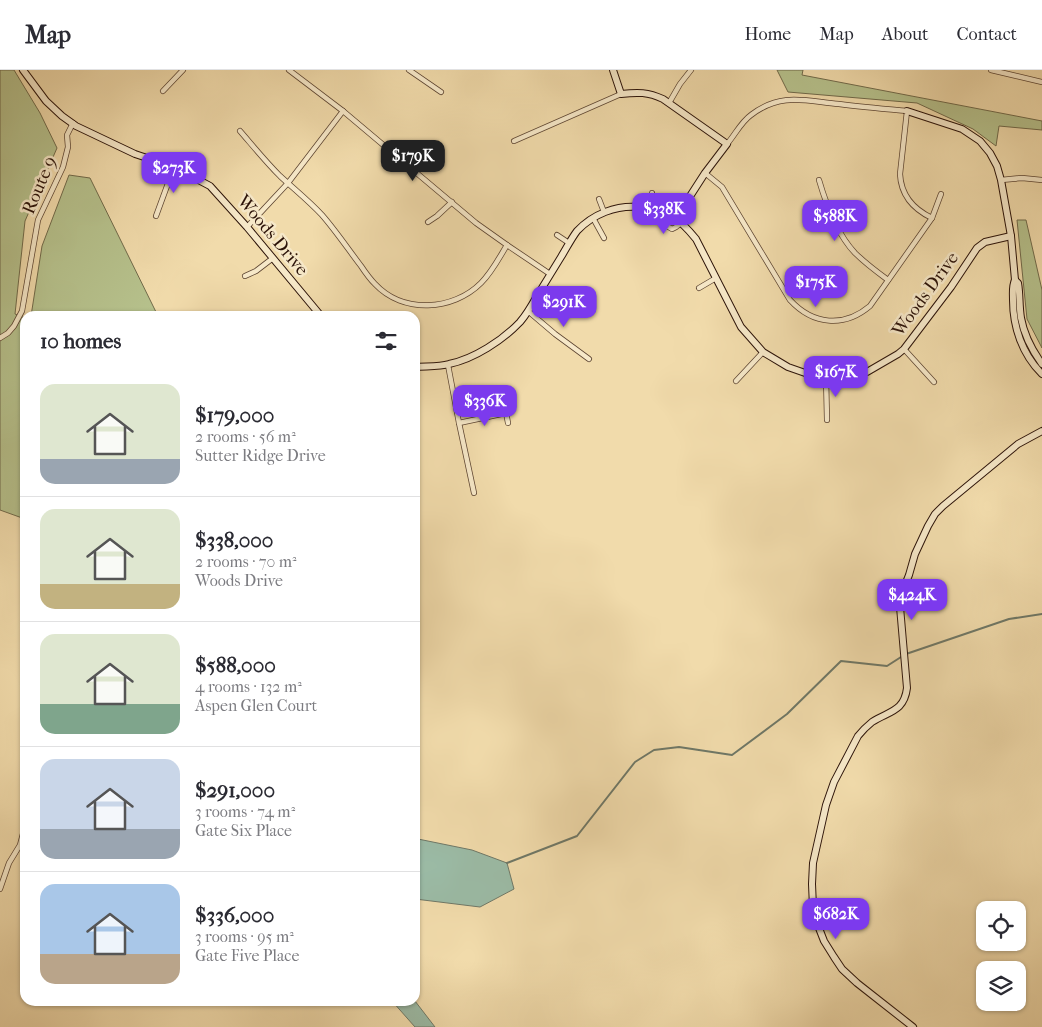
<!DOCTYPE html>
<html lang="en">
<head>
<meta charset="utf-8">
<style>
	:root { --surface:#fff; --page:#f2f2f3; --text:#2b2b33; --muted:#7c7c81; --line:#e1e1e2; --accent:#7c3aed }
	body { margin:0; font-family:"IM FELL French Canon",serif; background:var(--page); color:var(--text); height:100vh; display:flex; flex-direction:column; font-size:19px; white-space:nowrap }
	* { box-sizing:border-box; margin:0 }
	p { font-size:16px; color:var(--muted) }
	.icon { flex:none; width:28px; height:28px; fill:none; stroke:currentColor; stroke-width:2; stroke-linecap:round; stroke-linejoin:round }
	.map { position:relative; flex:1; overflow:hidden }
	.sheet { position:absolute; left:20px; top:241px; width:400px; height:695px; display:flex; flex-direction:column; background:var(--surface); border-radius:15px; box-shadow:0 1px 4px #0004 }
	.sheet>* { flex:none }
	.tools { position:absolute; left:976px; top:831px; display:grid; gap:10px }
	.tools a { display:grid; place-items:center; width:50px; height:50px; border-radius:10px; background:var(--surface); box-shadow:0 1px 4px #0004; font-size:25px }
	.price { position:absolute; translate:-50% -42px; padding:0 11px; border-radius:10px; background:var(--accent); color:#fff; font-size:16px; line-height:32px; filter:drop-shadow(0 1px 2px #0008) }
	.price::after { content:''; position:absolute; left:50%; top:30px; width:15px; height:11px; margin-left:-8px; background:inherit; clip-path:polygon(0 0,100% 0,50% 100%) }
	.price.current { background:#222; color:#fff }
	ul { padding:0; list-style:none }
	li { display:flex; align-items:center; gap:15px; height:125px; padding:0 20px }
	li+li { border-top:1px solid var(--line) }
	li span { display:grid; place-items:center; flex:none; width:140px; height:100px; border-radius:15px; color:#555 }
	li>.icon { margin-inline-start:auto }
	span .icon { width:60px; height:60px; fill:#fffc; stroke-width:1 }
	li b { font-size:21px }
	h2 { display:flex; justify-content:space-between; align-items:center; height:60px; padding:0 20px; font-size:21px }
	header { display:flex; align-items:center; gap:30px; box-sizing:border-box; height:70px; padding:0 25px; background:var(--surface); border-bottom:1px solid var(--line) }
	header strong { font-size:24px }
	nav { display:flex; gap:28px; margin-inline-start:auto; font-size:18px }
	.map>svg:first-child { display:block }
	.green { fill:#b6c18c; stroke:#716a4a }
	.water { fill:#9bbba6; stroke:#6f7867 }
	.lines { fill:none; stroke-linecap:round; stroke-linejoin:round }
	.stream { stroke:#6f7867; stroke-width:2 }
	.street-casing { stroke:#5d4532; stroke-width:6 }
	.secondary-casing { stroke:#2c1309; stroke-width:8 }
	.street { stroke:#f6e8c8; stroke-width:4.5 }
	.secondary { stroke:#f6e8c8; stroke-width:6 }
	.labels { text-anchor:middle; stroke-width:5; stroke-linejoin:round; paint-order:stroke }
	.street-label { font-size:18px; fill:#2c1309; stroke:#f6e8c8 }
</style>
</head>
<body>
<header>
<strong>Map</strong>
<nav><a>Home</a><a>Map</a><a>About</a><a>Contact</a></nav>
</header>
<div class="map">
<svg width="1042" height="957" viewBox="0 0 1042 957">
	<rect width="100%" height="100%" fill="#f1dbab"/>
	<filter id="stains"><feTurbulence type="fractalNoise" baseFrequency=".004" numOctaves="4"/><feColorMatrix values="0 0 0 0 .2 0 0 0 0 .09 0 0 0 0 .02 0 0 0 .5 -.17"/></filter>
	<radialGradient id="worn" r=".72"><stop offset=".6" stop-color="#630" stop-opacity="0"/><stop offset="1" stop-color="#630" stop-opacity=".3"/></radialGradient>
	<g class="green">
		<polygon points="0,0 14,0 40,43 57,78 25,151 15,244 25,248 25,449 0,440"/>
		<polygon points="777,0 803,0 802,5 1042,51 1042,60 999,56 996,76 973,59 917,33 788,22"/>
		<polygon points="69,105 90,108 156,242 178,246 31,246 42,176"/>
		<polygon points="1017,150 1026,150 1042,220 1042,278 1027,249"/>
	</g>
	<g class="water">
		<polygon points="415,768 418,769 472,780 507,793 514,819 480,837 415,829"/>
		<polygon points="392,931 415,931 435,957 415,957"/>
	</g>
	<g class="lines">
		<g class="stream">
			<polyline points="906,584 1009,549 1042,544"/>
			<polyline points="507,793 577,766 635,692 654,680 679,677 732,685 787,644 841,591 887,596 901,587"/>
		</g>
		<g class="street-casing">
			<g id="street">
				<polyline points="289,0 343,41 476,153 507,175 550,204"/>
				<polyline points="409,0 441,22"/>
				<polyline points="991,0 1042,12"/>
				<polyline points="163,21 183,0"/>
				<polyline points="669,33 680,14 691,0"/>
				<path d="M240 61C253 76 266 92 280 106 294 119 309 131 322 145 336 161 348 179 361 196 365 202 370 209 375 214 403 244 453 241 481 213 492 202 499 188 507 175"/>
				<polyline points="514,71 621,24"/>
				<path d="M727 74C735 65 741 52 751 45 781 22 805 31 839 34 862 37 885 39 907 41L900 104C901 125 913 139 932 148"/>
				<path d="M705 103 722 117 790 230C813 255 844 258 870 236L932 148 941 124"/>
				<path d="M819 110C826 134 837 164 855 183 865 193 877 202 888 210"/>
				<polyline points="1001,110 1022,108 1042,110"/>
				<polyline points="599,129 604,142"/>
				<polyline points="649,138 652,123"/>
				<polyline points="667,144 665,151 667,156 672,159 676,157 681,153"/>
				<polyline points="156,146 174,97"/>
				<polyline points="593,148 604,168"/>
				<polyline points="428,152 437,146 452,132"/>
				<polyline points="247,157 288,113 343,41"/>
				<polyline points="557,165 569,173"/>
				<polyline points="245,206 256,201 273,188"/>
				<polyline points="699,218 716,208"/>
				<polyline points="528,241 555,264 589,289"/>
				<polyline points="0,268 8,263 14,256 22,241 38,150 63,97 68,77 67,65 73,53"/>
				<polyline points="904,279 934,312"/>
				<polyline points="448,295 459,353 474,423"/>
				<polyline points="826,307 827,350"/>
				<polyline points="736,311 763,282"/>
				<polyline points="504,332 508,353"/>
				<polyline points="459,353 506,343"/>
				<polyline points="0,819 9,793 20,775 25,756"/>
			</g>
		</g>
		<g class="secondary-casing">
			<g id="secondary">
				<polyline points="23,0 46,31 62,46 76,56 135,84 174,97 210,116 247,157 321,246"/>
				<path d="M613 0 621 24C638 22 648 22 663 29L727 74 705 103 676 148"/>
				<path d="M907 41 962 59 980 71 990 83 997 96 1001 110 1011 166 1015 210C1012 216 1013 223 1013 230 1013 257 1022 284 1042 304"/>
				<path d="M1015 210 1018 213C1020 224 1019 236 1021 248 1024 265 1032 280 1042 294"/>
				<path d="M415 297C426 296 439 297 449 294 474 289 503 270 520 252 527 244 532 235 537 226 545 213 553 200 561 187 566 179 571 169 577 161 593 144 616 135 639 137 667 139 679 148 696 169L741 257 763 282 788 297 808 304 826 307 867 302 898 284 904 279 951 217 977 178 985 172 1011 166"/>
				<path d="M913 957 857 913 842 899 834 887 824 871 817 853 813 837 812 814 813 793 826 735 834 712 858 666C862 661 867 656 872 652 889 641 904 642 907 618L900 537 901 525 909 505 915 484 928 456 935 444 943 436 1018 374 1042 361"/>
			</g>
		</g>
		<use href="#street" class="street"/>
		<use href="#secondary" class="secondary"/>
	</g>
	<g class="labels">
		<g class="street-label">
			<text transform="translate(39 115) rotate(-67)" y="6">Route 9</text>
			<text transform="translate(273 165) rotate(50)" y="6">Woods Drive</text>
			<text transform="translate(925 224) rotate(-54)" y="6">Woods Drive</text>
		</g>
	</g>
	<rect width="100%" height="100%" filter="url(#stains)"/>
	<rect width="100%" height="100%" fill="url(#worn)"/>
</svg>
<div class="tools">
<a><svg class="icon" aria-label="locate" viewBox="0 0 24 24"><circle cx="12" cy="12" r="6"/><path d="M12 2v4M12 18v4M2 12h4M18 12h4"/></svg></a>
<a><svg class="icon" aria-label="layers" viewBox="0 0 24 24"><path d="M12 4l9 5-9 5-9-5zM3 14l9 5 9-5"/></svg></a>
</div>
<b class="price current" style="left:413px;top:112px">$179K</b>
<b class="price" style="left:174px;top:124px">$273K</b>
<b class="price" style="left:664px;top:165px">$338K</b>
<b class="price" style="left:835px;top:172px">$588K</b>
<b class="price" style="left:816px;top:238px">$175K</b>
<b class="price" style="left:564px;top:258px">$291K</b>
<b class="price" style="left:836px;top:328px">$167K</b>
<b class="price" style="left:485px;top:357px">$336K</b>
<b class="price" style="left:912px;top:551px">$424K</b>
<b class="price" style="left:836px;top:870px">$682K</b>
<section class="sheet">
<h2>10 homes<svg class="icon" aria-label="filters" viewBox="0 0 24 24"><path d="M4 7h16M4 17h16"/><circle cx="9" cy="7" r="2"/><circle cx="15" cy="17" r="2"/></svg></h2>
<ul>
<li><span style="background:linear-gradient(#dfe7d0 75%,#9aa5b1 0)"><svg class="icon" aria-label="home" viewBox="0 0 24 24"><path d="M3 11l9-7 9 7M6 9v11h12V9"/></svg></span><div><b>$179,000</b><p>2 rooms · 56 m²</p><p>Sutter Ridge Drive</p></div></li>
<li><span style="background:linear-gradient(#dfe7d0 75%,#c2b280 0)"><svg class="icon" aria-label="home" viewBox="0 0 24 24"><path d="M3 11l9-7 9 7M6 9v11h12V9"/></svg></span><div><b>$338,000</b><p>2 rooms · 70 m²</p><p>Woods Drive</p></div></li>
<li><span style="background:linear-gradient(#dfe7d0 70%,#7fa58c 0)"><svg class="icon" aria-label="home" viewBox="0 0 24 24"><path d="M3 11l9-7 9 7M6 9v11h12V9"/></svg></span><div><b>$588,000</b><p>4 rooms · 132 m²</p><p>Aspen Glen Court</p></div></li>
<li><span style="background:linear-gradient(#c9d6e8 70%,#9aa5b1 0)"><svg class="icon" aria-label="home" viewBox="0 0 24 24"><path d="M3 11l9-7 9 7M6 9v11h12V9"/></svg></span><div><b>$291,000</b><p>3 rooms · 74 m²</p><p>Gate Six Place</p></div></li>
<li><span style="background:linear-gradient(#a9c7e8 70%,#b9a48a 0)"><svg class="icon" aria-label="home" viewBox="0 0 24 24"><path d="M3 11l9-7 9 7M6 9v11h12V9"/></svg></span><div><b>$336,000</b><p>3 rooms · 95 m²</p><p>Gate Five Place</p></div></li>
</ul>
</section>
</div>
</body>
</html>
